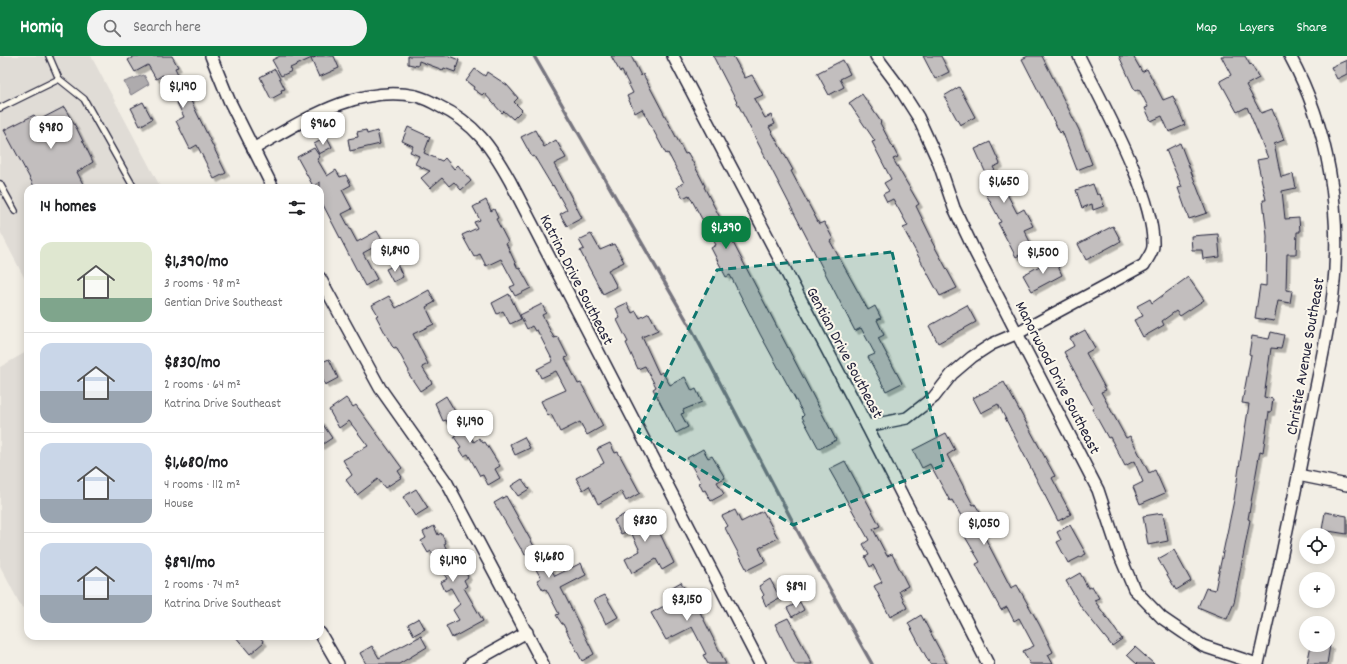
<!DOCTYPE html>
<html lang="en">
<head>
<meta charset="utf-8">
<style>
	:root { --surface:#fff; --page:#f2f2f2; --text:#202124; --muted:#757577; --line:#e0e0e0; --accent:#0b8043 }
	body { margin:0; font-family:Dekko,sans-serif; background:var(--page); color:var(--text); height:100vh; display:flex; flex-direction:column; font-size:15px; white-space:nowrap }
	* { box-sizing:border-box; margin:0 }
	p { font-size:13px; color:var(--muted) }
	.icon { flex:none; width:22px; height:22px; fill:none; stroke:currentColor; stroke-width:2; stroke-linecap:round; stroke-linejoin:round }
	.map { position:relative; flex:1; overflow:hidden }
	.side { position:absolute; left:24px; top:128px; width:300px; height:456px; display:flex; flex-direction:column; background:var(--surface); border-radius:12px; box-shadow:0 2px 10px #0003 }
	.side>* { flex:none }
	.buttons { position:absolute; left:1299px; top:472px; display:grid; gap:8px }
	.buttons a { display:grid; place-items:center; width:36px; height:36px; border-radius:50%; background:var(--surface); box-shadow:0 2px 10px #0003; font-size:20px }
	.price { position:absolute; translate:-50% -34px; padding:0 9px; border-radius:8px; background:#fff; color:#222; font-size:13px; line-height:26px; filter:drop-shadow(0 1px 2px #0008) }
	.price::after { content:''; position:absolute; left:50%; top:24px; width:12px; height:9px; margin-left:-6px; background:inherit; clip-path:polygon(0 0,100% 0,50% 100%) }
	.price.on { background:var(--accent); color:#fff }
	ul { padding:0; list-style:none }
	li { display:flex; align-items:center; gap:12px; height:100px; padding:0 16px }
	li+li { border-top:1px solid var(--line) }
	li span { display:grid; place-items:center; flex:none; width:112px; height:80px; border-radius:12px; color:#555 }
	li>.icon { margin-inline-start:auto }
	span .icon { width:48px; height:48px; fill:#fffc; stroke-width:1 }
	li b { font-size:17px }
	h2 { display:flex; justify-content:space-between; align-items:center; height:48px; padding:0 16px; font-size:17px }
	header { display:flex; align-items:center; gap:24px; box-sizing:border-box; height:56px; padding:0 20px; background:var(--accent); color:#fff }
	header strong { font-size:19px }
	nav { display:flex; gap:22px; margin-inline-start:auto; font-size:14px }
	.search { width:280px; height:36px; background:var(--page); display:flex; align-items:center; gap:10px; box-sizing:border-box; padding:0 14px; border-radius:22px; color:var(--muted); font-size:15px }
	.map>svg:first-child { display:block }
	.built { fill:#e0dcd6 }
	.water { fill:#aeabad; stroke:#76747f }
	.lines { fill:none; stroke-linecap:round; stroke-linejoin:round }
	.stream { stroke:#76747f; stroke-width:3.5 }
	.building { fill:#c2bebe; stroke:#22223b; filter:url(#shadow) }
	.lane-casing { stroke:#22223b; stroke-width:8 }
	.street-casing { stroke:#22223b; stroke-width:14 }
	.lane { stroke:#fbf7ec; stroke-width:5.5 }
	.street { stroke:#fbf7ec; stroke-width:11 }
	.marked { fill:#0f766e; fill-opacity:0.2; stroke:#0f766e; stroke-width:3; stroke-dasharray:8 5; stroke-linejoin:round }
	.labels { text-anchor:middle; stroke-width:4; stroke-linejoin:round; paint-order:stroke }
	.street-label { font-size:16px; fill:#22223b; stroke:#fbf7ec }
</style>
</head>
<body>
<header>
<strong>Homiq</strong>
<div class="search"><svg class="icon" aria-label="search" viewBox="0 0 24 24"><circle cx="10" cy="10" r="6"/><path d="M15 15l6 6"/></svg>Search here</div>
<nav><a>Map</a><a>Layers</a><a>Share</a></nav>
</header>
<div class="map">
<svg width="1347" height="608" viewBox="0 0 1347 608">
	<defs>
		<filter id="shadow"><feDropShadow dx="3.5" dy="3.5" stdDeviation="0" flood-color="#0004"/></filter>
	</defs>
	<rect width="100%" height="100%" fill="#f2eee5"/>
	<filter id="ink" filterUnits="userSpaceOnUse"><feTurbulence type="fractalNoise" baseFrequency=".025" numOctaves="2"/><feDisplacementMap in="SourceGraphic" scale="8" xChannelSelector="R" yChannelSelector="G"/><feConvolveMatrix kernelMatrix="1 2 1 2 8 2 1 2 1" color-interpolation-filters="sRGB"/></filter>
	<g filter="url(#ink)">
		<g class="built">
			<polygon points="0,0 91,0 161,132 28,132 28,229 0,175"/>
			<polygon points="28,295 28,548 22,552 0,510 0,311"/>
		</g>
		<polygon class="water" points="144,19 149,28 131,39 124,26"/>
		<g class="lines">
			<polyline class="stream" points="534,0 691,272 805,489 872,608"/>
		</g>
		<g class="building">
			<polygon points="135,0 172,0 178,11 175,12 226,117 214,123 197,89 190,93 176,65 184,61 163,19 156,23 148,9 135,16 128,4"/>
			<polygon points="280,0 316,0 290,12 292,15 281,20 272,4"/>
			<polygon points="318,0 334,0 339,12 319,21 311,3"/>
			<polygon points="408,0 449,0 459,4 455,16 444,12 443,14 419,5 418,10 408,8"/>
			<polygon points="611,0 631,0 641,20 643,18 685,98 688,97 705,130 704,131 836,384 819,393 802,361 804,359 760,278 730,219 726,221 711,192 716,189 689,139 683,142 677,131 684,127 668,97 666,98 642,53 635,57 627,40 633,37 622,15 620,16"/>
			<polygon points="713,0 733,0 745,22 752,19 763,39 754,43 765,62 771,59 775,68 769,71 793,114 791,115 819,168 824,166 833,183 830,185 868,254 875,250 881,262 877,264 884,279 878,282 902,327 886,335 868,301 875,298 861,272 855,275"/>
			<polygon points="923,0 941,0 949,16 935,23"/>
			<polygon points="1028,0 1042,0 1079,74 1092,108 1077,114 1062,75 1060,77 1022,3"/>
			<polygon points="1119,0 1133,0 1142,16 1147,13 1163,44 1173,40 1185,69 1169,76 1162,60 1151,65 1145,52 1148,51 1139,33 1135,35"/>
			<polygon points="1221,0 1245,0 1250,9 1251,8 1259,22 1246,29 1261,57 1272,53 1284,84 1274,88 1281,121 1293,118 1296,132 1282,135 1285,163 1299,162 1300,176 1297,176 1296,198 1287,198 1286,234 1292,235 1290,247 1278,245 1274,265 1255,262 1260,229 1266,230 1267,180 1263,144 1266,144 1257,104 1268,102 1247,51 1237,56 1220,25 1231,19"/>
			<polygon points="843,4 850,18 840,23 844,31 829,39 817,17"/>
			<polygon points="1347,4 1347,18 1337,23 1331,11"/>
			<polygon points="275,13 285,33 281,34 282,37 271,43 260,21"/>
			<polygon points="475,13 485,20 487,16 507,29 518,42 514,46 522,54 513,63 504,55 502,57 484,37 482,39 473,33 474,31 466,25"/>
			<polygon points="959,31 975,61 960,69 944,40"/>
			<polygon points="862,38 881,66 880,67 898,101 893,103 919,148 916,150 932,183 931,184 957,232 940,240 903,172 908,170 893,143 887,146 883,138 889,135 884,127 891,123 872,86 875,85 849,47"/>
			<polygon points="143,46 152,63 140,70 131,52"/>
			<polygon points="64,51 77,73 93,106 77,116 85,132 35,132 4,74 34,59 39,64"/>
			<polygon points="408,71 430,81 424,97 442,105 445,102 454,113 458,109 471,125 461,134 454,126 449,130 442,122 430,132 421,122 430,115 415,108 419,100 410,96 413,90 402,85"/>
			<polygon points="366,74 367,78 377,75 380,88 350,95 348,83 358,81 357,76"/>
			<polygon points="535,74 544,91 556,84 566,102 554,108 582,162 567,170 560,158 567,154 553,129 552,130 534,100 532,101 521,81"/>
			<polygon points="327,81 332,91 319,98 314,88"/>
			<polygon points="990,86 1000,108 993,111 1017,157 1024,153 1033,170 1024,174 1033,192 1016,201 998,167 1001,166 980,127 988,122 975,93"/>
			<polygon points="1180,87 1207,157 1189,163 1178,132 1182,131 1166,94"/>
			<polygon points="314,92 320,101 317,103 327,120 336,114 340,121 346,119 351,129 342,134 352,153 342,158 357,186 377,175 383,186 363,197 377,223 365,230 320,143 320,126 313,130 297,101"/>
			<polygon points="1093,128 1097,139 1100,138 1104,150 1093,154 1092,148 1082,152 1076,134"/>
			<polygon points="486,144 491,155 494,153 498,162 496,163 508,186 506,187 518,213 520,212 531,232 515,240 510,231 515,229 501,203 486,210 480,198 474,201 462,179 477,172 474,166 480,164 473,151"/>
			<polygon points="1113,170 1121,185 1086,204 1078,188"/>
			<polygon points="591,178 600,194 614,188 624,206 608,214 617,231 603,238 580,195 584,193 579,184"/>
			<polygon points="1218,178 1220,201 1203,203 1202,194 1192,194 1191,180"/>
			<polygon points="1054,202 1062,219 1032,235 1023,219"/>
			<polygon points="397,208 403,221 393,226 386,213"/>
			<polygon points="1188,221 1204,244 1180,260 1176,255 1162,265 1164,269 1143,281 1134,264 1143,260 1137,250 1150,243 1152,247"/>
			<polygon points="429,234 435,246 426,251 434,268 413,278 428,308 422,311 432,327 420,335 408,317 409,315 396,291 394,292 392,290 376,260 378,259 372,249 389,240 396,252"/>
			<polygon points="509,238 521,263 510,268 503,255 497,258 492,247"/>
			<polygon points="627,247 632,257 636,255 640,262 649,257 658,274 642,281 659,318 662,316 670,329 685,321 692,335 696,333 702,346 683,354 684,357 681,358 688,371 676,377 653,333 656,331 645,310 638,313 626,287 628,286 617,264 620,262 616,252"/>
			<polygon points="542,248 546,257 542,259 554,282 558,281 568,301 565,302 578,328 581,327 603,370 587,379 580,366 560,376 551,358 548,360 541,345 566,334 556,315 541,322 537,313 553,305 537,274 535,275 532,270 527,273 520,259"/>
			<polygon points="967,249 976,266 938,287 929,270"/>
			<polygon points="1085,274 1095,292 1086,297 1106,334 1101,336 1126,382 1130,380 1149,417 1155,414 1165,437 1140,448 1133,431 1143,426 1134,405 1125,410 1110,381 1108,382 1092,353 1094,352 1064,296 1074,290 1070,282"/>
			<polygon points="1271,276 1284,279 1281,293 1271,292 1264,341 1273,343 1271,356 1269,356 1263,396 1260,395 1248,463 1250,464 1234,547 1227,563 1198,551 1206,532 1215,534 1234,444 1249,348 1242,347 1251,299 1249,298 1252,280 1269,283"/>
			<polygon points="329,303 338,322 325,329 320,318 320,307"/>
			<polygon points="1004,326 1055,420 1052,422 1071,458 1058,465 998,348 981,357 973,342"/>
			<polygon points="446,340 460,364 459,364 474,386 479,382 483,387 485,386 500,410 495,413 500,422 488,429 483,419 480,420 468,398 464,400 459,392 461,391 454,381 456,380 446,364 443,365 435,347"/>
			<polygon points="346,342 353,351 356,349 402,412 398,415 402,421 385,432 378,423 357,439 346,424 352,419 343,404 368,390 349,365 339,372 329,354"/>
			<polygon points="320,364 332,382 320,390"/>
			<polygon points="946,377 955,394 947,399 973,449 975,448 982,460 986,458 994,472 983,478 1011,532 1017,529 1039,568 1053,596 1048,599 1053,608 1030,608 1023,595 1034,590 1019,562 1014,565 1007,551 1001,554 976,508 980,506 961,474 967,470 952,444 950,445 930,408 922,412 913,394"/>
			<polygon points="524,381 530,392 515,399 510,388"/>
			<polygon points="610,387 615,397 618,396 640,437 626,445 621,435 598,448 589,430 583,434 576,422 604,407 597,393"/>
			<polygon points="703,393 708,402 712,400 725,422 717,426 724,438 711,445 705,434 703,435 699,427 701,426 687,402"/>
			<polygon points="845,405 880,470 873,473 887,500 892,498 908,530 899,535 907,552 890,561 874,530 882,526 873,509 870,511 865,501 869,499 863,488 869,484 829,413"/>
			<polygon points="522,423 529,433 518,440 511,430"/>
			<polygon points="416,433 428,452 415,460 403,441"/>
			<polygon points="506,440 535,492 538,490 555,520 581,507 586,519 561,532 594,598 582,605 563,568 562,568 556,559 559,558 546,533 543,534 537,524 541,522 527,498 525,499 522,493 521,493 494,447"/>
			<polygon points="735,454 741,466 763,455 778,482 759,492 765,505 747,514 725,472 728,470 722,460"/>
			<polygon points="1325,456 1347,460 1347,478 1322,474"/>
			<polygon points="646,457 651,466 654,465 674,507 662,514 656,503 632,517 625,503 640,495 630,474 621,478 614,464 625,458 629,465"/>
			<polygon points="1163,457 1168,485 1148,489 1143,460"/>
			<polygon points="1070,469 1086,498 1068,507 1057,486 1061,484 1057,476"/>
			<polygon points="434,470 438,479 441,477 446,487 444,488 458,514 463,511 468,521 464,524 467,530 464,532 483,565 452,582 446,570 459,564 453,554 460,548 451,532 445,535 441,526 447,523 431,495 428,497 421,485 426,482 423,476"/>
			<polygon points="1174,494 1191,525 1176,534 1158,503"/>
			<polygon points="1080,517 1088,532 1092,530 1099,542 1094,544 1122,583 1112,590 1081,551 1066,525"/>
			<polygon points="770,523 780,542 766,550 762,541 764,539 759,530"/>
			<polygon points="681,526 686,536 689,534 726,608 708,608 703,599 706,598 692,571 666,584 651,557 675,544 669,533"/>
			<polygon points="605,539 618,561 606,568 594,544"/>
			<polygon points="800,546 804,554 792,561 787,552"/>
			<polygon points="921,559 943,600 947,608 930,608 908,567"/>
			<polygon points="419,562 425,573 414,579 408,568"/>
			<polygon points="788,562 802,588 812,608 795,608 775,568"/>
			<polygon points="235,580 259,580 264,586 250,598"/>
			<polygon points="421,580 427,591 399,608 366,608 360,597 372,590 379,602"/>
			<polygon points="1311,589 1330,589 1327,608 1307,608"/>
			<polygon points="1135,591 1154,608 1137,608 1127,599"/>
		</g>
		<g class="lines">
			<g class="lane-casing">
				<g id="lane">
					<polyline points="59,23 84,43 134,132"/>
					<polyline points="0,52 59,23 49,0"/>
					<polyline points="0,128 15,155"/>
				</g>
			</g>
			<g class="street-casing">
				<g id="street">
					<polyline points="211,0 229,44 273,132"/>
					<polyline points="673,0 867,370 988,608"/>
					<polyline points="876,0 897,28 918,61 938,105 954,152 975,196 1098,434 1120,500 1134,533 1162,562 1203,590 1257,608"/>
					<path d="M253 93C303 65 357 28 416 40 424 42 432 46 439 50 475 67 491 91 510 125L760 608"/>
					<polyline points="320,222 380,332 447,427 543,608"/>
					<path d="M867 370 907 362 934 341 952 318 972 301 992 288 1018 277 1144 209C1147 203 1153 196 1153 190 1155 140 1102 47 1079 0"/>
					<polyline points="1298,419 1347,429"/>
					<polyline points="320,577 338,608"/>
					<polyline points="470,608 527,576"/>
					<path d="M1258 608C1276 527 1293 447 1309 366 1317 324 1328 279 1333 237 1342 155 1329 72 1290 0"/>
				</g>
			</g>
			<use href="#lane" class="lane"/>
			<use href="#street" class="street"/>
		</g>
	</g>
	<path class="marked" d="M892 196 944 409 793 469 638 376 717 214Z"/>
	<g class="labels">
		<g class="street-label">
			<text transform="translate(578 223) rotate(63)" y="6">Katrina Drive Southeast</text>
			<text transform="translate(846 296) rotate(62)" y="6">Gentian Drive Southeast</text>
			<text transform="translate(1304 300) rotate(-80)" y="6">Christie Avenue Southeast</text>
			<text transform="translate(1059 321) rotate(63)" y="6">Manorwood Drive Southeast</text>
		</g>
	</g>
</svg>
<div class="buttons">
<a><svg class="icon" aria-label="locate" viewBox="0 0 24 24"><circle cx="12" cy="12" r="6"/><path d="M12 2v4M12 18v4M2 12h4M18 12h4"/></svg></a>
<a>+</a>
<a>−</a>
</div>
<b class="price" style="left:183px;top:53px">$1,190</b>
<b class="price" style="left:323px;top:90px">$960</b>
<b class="price" style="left:51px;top:94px">$980</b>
<b class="price" style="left:1004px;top:148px">$1,650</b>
<b class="price on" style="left:726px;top:194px">$1,390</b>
<b class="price" style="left:395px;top:217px">$1,840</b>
<b class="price" style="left:1043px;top:219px">$1,500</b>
<b class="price" style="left:470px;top:388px">$1,190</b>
<b class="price" style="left:645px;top:487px">$830</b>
<b class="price" style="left:984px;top:490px">$1,050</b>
<b class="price" style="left:549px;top:523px">$1,680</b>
<b class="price" style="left:453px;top:527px">$1,190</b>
<b class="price" style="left:796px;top:553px">$891</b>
<b class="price" style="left:687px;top:566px">$3,150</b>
<section class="side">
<h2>14 homes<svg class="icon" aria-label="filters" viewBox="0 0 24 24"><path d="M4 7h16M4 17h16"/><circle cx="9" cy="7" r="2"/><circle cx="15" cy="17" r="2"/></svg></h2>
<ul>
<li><span style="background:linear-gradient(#dfe7d0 70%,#7fa58c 0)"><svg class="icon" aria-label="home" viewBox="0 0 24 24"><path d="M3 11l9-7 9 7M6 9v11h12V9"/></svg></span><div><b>$1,390/mo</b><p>3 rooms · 98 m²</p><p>Gentian Drive Southeast</p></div></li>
<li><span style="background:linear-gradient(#c9d6e8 60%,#9aa5b1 0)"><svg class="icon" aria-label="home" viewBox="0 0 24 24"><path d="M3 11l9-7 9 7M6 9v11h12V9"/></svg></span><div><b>$830/mo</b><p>2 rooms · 64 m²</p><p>Katrina Drive Southeast</p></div></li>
<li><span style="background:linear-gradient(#c9d6e8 70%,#9aa5b1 0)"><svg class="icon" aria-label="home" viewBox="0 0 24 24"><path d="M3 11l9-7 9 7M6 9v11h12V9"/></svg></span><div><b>$1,680/mo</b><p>4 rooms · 112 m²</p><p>House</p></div></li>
<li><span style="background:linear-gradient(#c9d6e8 65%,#9aa5b1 0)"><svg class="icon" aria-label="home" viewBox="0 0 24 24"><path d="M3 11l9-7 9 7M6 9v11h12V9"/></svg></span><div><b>$891/mo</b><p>2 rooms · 74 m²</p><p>Katrina Drive Southeast</p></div></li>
</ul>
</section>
</div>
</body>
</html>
